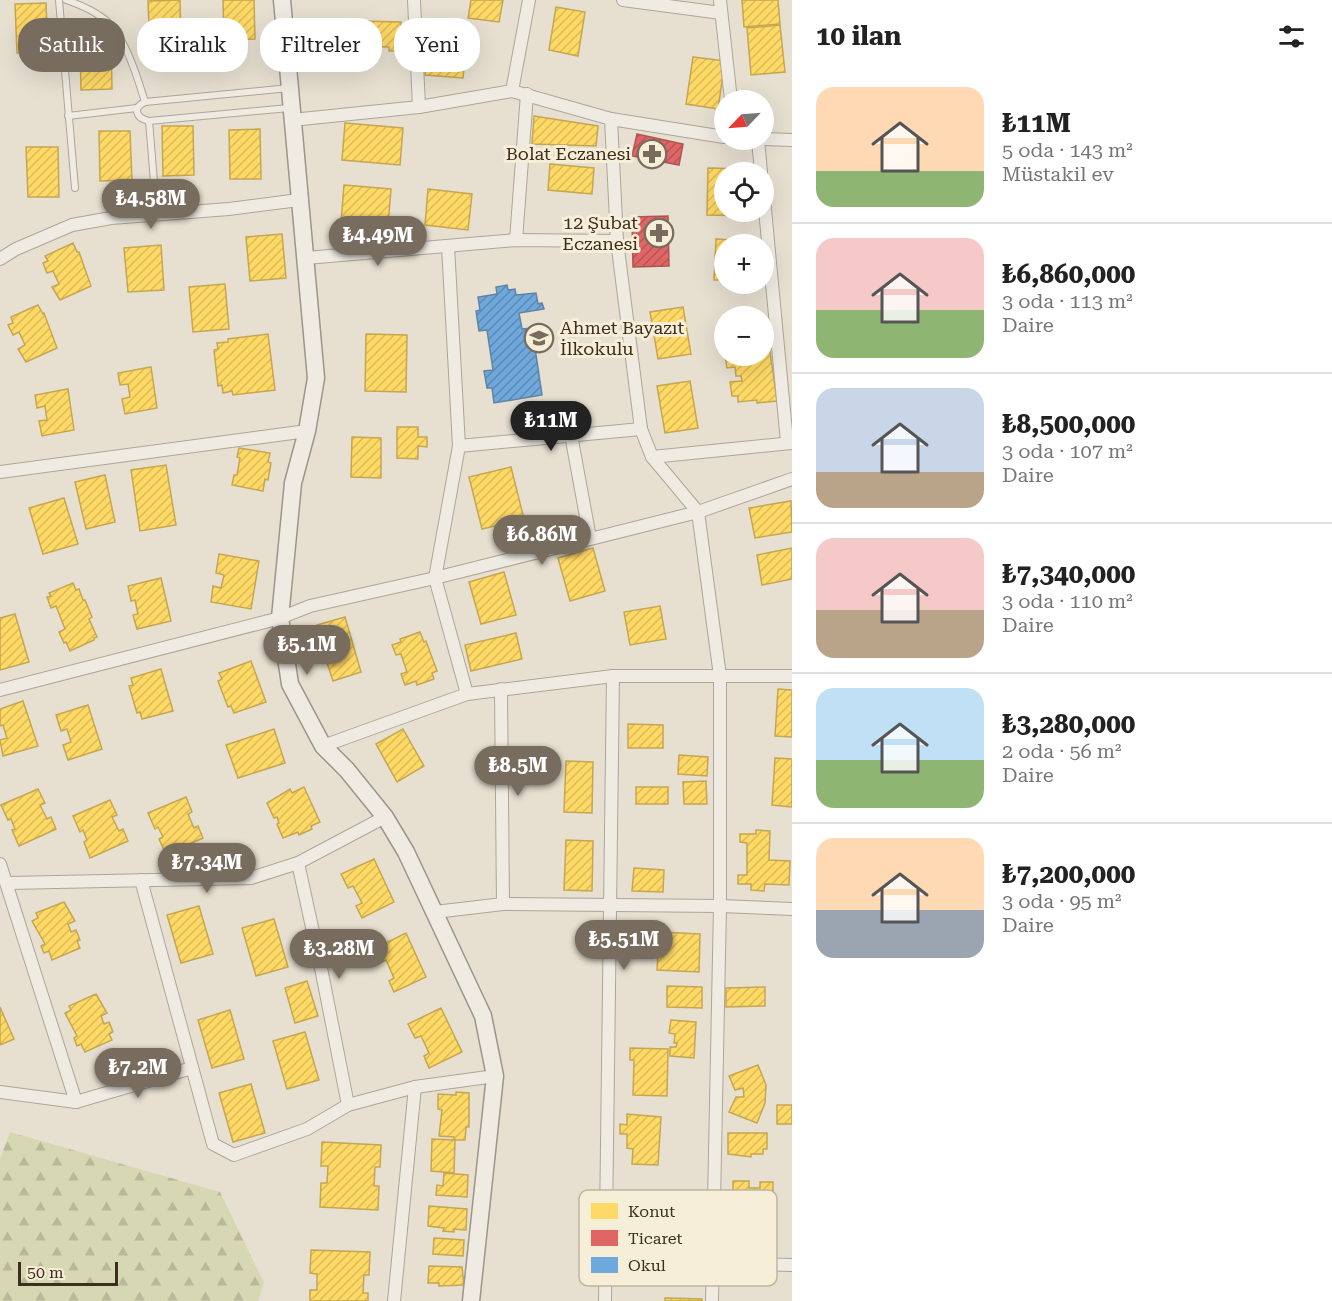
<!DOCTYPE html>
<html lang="tr">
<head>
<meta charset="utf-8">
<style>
	:root { --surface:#fff; --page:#f2f2f2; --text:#222; --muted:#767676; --line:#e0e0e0; --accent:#786c5e }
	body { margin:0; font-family:"Roboto Serif",serif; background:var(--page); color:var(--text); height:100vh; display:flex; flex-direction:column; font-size:22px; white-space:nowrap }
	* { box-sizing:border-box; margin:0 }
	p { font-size:20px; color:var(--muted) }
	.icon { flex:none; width:33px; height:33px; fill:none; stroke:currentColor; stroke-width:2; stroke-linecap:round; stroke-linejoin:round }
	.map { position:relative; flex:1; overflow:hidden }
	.panel { display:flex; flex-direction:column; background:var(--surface); width:540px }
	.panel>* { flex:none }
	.hud { position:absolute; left:18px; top:18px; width:570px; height:54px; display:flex; gap:12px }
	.needle { width:39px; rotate:245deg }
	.buttons { position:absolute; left:714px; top:90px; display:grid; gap:12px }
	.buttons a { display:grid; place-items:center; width:60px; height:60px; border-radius:50%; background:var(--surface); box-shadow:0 6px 24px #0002; font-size:30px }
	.scale { position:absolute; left:18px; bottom:15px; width:100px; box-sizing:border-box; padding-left:6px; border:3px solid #3d2e20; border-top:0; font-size:16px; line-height:21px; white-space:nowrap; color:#3d2e20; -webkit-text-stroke:4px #f7eed8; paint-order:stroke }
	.price { position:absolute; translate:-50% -51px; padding:0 14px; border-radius:21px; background:var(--accent); color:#fff; font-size:20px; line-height:39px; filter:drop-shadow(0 2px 3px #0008) }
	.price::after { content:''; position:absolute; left:50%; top:36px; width:18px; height:14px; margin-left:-9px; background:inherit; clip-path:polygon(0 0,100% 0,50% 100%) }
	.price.current { background:#222; color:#fff }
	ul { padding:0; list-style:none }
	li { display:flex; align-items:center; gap:18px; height:150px; padding:0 24px }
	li+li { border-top:2px solid var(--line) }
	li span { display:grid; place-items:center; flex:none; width:168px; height:120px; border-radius:18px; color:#555 }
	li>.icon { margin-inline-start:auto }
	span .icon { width:72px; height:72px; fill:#fffc; stroke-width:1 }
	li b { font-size:26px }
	h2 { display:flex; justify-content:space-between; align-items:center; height:72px; padding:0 24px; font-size:26px }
	.chip { padding:0 21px; border-radius:24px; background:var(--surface); box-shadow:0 6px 24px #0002; font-size:21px; line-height:54px }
	.chip.current { background:var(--accent); color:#fff }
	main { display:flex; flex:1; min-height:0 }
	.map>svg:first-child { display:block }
	.forest { fill:url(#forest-firs) }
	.homes { fill:url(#homes-hatch); stroke:#c5a651; stroke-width:1.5 }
	.shops { fill:url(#shops-hatch); stroke:#af5551; stroke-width:1.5 }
	.schools { fill:url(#schools-hatch); stroke:#6083a4; stroke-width:1.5 }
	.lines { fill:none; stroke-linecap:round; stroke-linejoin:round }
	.lane-casing { stroke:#ada599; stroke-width:8 }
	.street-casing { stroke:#ada599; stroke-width:14 }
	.secondary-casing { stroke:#9c958a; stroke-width:19 }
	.lane { stroke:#efebe3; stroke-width:6 }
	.street { stroke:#efebe3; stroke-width:12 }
	.secondary { stroke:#efebe3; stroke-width:16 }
	.labels { text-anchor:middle; stroke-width:6; stroke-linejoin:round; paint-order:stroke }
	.poi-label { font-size:18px; fill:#3d2e20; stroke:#f7eed8; text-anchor:end }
	.key { fill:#f7eed8; stroke:#bfb4a1; stroke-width:1.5 }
	.key-label { font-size:16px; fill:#3d2e20 }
</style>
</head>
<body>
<main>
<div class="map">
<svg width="792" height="1301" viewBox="0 0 792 1301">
	<defs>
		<pattern id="forest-firs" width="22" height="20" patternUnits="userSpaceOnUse" patternTransform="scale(1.5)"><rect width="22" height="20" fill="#d6d7b3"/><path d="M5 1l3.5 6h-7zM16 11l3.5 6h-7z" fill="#b9b99a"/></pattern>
		<pattern id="homes-hatch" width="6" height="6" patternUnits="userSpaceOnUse" patternTransform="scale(1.5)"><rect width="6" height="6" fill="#ffd966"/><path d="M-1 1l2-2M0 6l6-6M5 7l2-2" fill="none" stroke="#dbbb58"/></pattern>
		<pattern id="shops-hatch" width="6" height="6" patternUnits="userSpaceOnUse" patternTransform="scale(1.5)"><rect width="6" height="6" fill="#e06666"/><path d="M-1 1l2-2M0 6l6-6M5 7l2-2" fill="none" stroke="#b75454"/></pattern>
		<pattern id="schools-hatch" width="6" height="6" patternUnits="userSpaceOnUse" patternTransform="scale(1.5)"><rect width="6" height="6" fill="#6fa8dc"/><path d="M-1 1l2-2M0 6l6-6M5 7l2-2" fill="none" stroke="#5c89b2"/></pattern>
	</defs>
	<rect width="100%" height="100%" fill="#e7e0d1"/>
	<polygon class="forest" points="10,1132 220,1192 264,1283 258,1301 0,1301 0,1159"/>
	<g class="homes">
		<polygon points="180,0 181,50 150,51 148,1"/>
		<polygon points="223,0 254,0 255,39 224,40"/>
		<polygon points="471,0 503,0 499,22 468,18"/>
		<polygon points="742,0 778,0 780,24 744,27"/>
		<polygon points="46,3 48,53 17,53 15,4"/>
		<polygon points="556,7 585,12 578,56 549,50"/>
		<polygon points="363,21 401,22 400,51 389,51 389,47 363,46"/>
		<polygon points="430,23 468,26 463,78 425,75"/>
		<polygon points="780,25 785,72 751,75 747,28"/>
		<polygon points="80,40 111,40 112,89 81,90"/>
		<polygon points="693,57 725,61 718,109 686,104"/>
		<polygon points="534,116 598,126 596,146 532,144"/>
		<polygon points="345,123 403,128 400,165 342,160"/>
		<polygon points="162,126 193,126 194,175 163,176"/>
		<polygon points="260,129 261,179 230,179 229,130"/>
		<polygon points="99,131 130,131 132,180 100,181"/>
		<polygon points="26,147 58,147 59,197 28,197"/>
		<polygon points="550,164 594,168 592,194 548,190"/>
		<polygon points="708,168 749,169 749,172 724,172 724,212 748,212 748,216 707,215"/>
		<polygon points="344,185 391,189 387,239 340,235"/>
		<polygon points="428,189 472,194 468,230 425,225"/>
		<polygon points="282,234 286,278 250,281 246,237"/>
		<polygon points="716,239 754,241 754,244 724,244 724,280 714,280"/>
		<polygon points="73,243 77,252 79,252 91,286 60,300 52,287 59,284 53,271 47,273 43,263 48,261 45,256"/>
		<polygon points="161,245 164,290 128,292 124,248"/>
		<polygon points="225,284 229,329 193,332 189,287"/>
		<polygon points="38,305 43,314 44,313 57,348 26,362 18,349 25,345 19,332 13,335 8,325 13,323 11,317"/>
		<polygon points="683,307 691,354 658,359 650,312"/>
		<polygon points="268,334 275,390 233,395 232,391 223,393 222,385 218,386 214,350 218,349 217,343 228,342 228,339"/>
		<polygon points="366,334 407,335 406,392 365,391"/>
		<polygon points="768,338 777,401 757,403 757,400 738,402 738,396 732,396 730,382 742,381 741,376 736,376 735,367 727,368 725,356 764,356 764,339"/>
		<polygon points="151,367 157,408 125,414 122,399 130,397 128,384 120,385 118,373"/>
		<polygon points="690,381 698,428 665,433 657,386"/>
		<polygon points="68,389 74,430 42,436 39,421 47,420 45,406 37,408 35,395"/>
		<polygon points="397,427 418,427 418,437 427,437 427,447 418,446 418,459 397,458"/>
		<polygon points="352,437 381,438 381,478 351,477"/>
		<polygon points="239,448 270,453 268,462 271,463 268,480 265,479 263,491 232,485 234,475 237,475 240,458 237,457"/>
		<polygon points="166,465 176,525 140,531 131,470"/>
		<polygon points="511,467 524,519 482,529 469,477"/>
		<polygon points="105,475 115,522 86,529 75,482"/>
		<polygon points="64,498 78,544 43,554 29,508"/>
		<polygon points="791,501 792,532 755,538 749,508"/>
		<polygon points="593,548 605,591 570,601 558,558"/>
		<polygon points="792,548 792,579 762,585 757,555"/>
		<polygon points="219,554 259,561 251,609 211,602 213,586 221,588 224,575 216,573"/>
		<polygon points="504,572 516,615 481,624 469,582"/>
		<polygon points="161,578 171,621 137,629 133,615 138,614 135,600 131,601 128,586"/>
		<polygon points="73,583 76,590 79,589 83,600 85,600 92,617 89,619 97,637 94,638 94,640 70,651 66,642 64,643 59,632 65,629 56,606 51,608 47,597 51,596 49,593"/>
		<polygon points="660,606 666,639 630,645 624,612"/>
		<polygon points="15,614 29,662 0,670 0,618"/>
		<polygon points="345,617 361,672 333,681 326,660 337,656 333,642 322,645 317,625"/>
		<polygon points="420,632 424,642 426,641 437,671 432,673 434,679 417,685 416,681 405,685 401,674 407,672 401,654 396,655 392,645 401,642 400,639"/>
		<polygon points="516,633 522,659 471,671 465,645"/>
		<polygon points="251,661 266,702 234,713 231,706 228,707 218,681 222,679 219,673"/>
		<polygon points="161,669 173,711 142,719 140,712 137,713 129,686 133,685 131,678"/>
		<polygon points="778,689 792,690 792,737 775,736"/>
		<polygon points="23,701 38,746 3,756 0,740 7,738 3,725 0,726 0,709"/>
		<polygon points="88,705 102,749 68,760 63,745 71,742 67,729 61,731 56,715"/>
		<polygon points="628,724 663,725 663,748 628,748"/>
		<polygon points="274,729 285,763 238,778 226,745"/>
		<polygon points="403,729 424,766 397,782 376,744"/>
		<polygon points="679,755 708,757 707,776 678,774"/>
		<polygon points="775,758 792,759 792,807 772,805"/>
		<polygon points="566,761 593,762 592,813 564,812"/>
		<polygon points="706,781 707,804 684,804 683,782"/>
		<polygon points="304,787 320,822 311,826 312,829 299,835 298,832 283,838 277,824 279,823 277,817 274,818 267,803 290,789 292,793"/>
		<rect x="636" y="787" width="32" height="17"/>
		<polygon points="38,789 45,803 40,805 47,819 51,817 56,829 19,846 12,830 15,829 11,819 8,820 1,805"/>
		<polygon points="186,797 192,812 188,814 194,828 198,826 203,838 166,854 159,839 163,837 158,827 155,829 148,813"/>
		<polygon points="110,800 117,815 112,817 119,831 123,829 128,841 90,858 84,842 87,840 83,830 80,832 73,816"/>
		<polygon points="756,830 770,831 769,860 790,861 789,885 765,884 764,891 751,890 751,884 738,884 738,875 747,875 747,843 740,842 740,834 756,834"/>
		<polygon points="566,840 593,841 592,891 564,890"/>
		<polygon points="374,859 394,902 362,918 356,906 362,903 353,886 348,888 341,874"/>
		<polygon points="634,868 664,870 663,892 632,891"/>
		<polygon points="64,902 75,921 68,924 71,932 76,930 80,940 77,941 80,948 52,960 49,951 44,953 41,946 45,944 32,921 38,918 36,913"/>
		<polygon points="199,906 213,954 181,963 167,915"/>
		<polygon points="274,919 288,967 256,976 242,928"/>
		<polygon points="659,932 700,934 699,972 657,970"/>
		<polygon points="406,933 426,977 394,992 389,981 394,978 386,960 380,963 373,949"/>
		<polygon points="307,981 318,1016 295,1023 285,988"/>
		<polygon points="667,986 702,987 702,1008 667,1007"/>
		<polygon points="765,987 765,1006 726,1007 726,988"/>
		<polygon points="96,994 107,1013 101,1016 104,1024 109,1022 113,1032 109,1034 112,1040 85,1052 81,1044 77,1046 74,1038 77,1036 65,1013 71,1010 69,1006"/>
		<polygon points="0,1007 14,1039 0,1045"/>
		<polygon points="441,1008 462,1052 429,1068 424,1056 429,1053 421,1036 415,1038 408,1024"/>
		<polygon points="230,1010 244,1059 212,1068 198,1020"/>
		<polygon points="671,1020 696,1022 694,1058 670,1056 670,1047 676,1047 677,1043 674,1043 675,1034 669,1033"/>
		<polygon points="305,1032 319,1080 287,1089 273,1041"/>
		<polygon points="630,1048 668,1049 667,1096 633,1095 634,1060 630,1060"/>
		<polygon points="758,1065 766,1085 765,1103 757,1123 729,1112 736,1097 744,1097 743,1088 735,1090 729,1076"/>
		<polygon points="251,1084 265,1133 233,1142 219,1093"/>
		<polygon points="456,1092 469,1093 469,1127 466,1127 465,1140 454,1140 454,1137 439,1136 442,1110 438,1109 438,1094 456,1095"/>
		<rect x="777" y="1105" width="15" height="19"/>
		<polygon points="627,1114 661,1117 658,1165 632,1164 633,1149 627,1148 627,1134 620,1134 620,1124 627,1125"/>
		<polygon points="728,1133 767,1133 767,1149 763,1149 763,1154 751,1154 751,1157 728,1154"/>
		<polygon points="432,1139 455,1140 454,1173 431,1171"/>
		<polygon points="322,1142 381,1145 380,1167 375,1167 374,1186 379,1186 378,1210 320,1207 321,1183 327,1183 328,1166 321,1166"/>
		<polygon points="444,1173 468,1175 467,1197 436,1195 437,1185 443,1186"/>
		<polygon points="733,1181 749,1181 749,1188 760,1188 760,1182 773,1182 773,1235 736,1235 736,1215 745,1216 745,1205 733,1204"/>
		<polygon points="429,1206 467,1209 466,1230 454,1229 454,1232 443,1231 444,1228 428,1226"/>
		<polygon points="434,1238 464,1240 463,1256 433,1254"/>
		<polygon points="311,1250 370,1252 369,1275 364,1275 363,1293 368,1293 368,1301 310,1301 310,1290 317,1290 317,1274 310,1273"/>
		<polygon points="429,1266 462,1267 464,1285 439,1286 439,1283 428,1283"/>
		<polygon points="665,1298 702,1299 702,1301 665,1301"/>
	</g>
	<g class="shops">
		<polygon points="637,134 683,144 679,165 632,156"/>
		<polygon points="668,216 669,266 633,267 632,217"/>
	</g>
	<polygon class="schools" points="507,285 508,290 515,289 516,295 536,293 538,304 542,303 544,309 519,313 522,329 532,328 542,395 494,403 492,388 487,388 484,371 493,370 487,330 479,331 476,311 480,310 478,297 497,294 496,287"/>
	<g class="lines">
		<g class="lane-casing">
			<g id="lane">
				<polyline points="59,0 75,188"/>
				<path d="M66 0C78 4 90 9 100 16 124 31 137 76 145 102"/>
				<path d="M289 88 145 102C132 108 136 118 149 121L289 108"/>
				<polyline points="68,116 137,108"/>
				<polyline points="149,121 155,194"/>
			</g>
		</g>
		<g class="street-casing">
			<g id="street">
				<polyline points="414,0 419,107"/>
				<polyline points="623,0 721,13"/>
				<polyline points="720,0 731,100"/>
				<polyline points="512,91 529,0"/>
				<polyline points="611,119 617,241 641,429 652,457 698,512 720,676 720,906 712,1301"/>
				<polyline points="292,120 419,107 512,91 611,119 724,137"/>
				<polyline points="764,139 792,140"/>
				<polyline points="758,140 761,172"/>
				<polyline points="764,199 787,442"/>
				<polyline points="516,240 527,94"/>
				<polyline points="448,246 459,446 435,578 467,694"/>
				<polyline points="306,258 516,240 617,241"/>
				<polyline points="0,259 16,249 72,225 111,218 229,209 299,200"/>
				<polyline points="571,435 590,538"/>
				<polyline points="459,446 641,429"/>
				<polyline points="652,457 792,443"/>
				<polyline points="0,472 307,431"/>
				<polyline points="501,689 503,904"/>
				<polyline points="0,690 280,618 310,606 435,578 698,512 792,479"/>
				<polyline points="323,746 467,694 613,676 792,676"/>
				<polyline points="298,863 322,973 348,1105"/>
				<polyline points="0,864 76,1102"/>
				<polyline points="141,880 213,1144 234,1155 307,1129 348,1105 415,1087 495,1076"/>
				<polyline points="8,883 251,878 298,863 385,817"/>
				<polyline points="435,912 503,904 720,906 792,909"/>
				<polyline points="0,1092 76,1102 192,1068"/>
				<polyline points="605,1265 712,1263 792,1265"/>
				<polyline points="394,1301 415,1087"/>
				<polyline points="605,1301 613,676"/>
			</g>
		</g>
		<g class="secondary-casing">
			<polyline id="secondary" points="282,0 316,378 307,431 293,483 280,618 290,684 323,746 347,770 385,817 406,852 483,1016 495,1076 471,1301"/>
		</g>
		<use href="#lane" class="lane"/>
		<use href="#street" class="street"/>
		<use href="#secondary" class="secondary"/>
	</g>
	<defs>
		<g id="pharmacy-ring" transform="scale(1.5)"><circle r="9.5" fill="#f7eed8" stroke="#786c5e" stroke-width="1.5"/><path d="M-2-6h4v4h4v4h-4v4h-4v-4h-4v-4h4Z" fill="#786c5e"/></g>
		<g id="school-ring" transform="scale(1.5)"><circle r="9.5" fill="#f7eed8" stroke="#786c5e" stroke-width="1.5"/><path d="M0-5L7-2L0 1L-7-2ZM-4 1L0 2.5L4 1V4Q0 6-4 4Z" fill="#786c5e"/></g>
	</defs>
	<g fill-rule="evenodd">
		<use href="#pharmacy-ring" x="652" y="154"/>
		<use href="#pharmacy-ring" x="659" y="233"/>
		<use href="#school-ring" x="539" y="338"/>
	</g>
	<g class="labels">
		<g class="poi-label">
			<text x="631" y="160">Bolat Eczanesi</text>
			<text x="638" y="229">12 Şubat<tspan x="638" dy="21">Eczanesi</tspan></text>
			<text x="560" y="334" text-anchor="start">Ahmet Bayazıt<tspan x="560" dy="21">İlkokulu</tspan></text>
		</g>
	</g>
	<rect x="579" y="1190" width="198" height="96" rx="9" class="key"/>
	<rect x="591" y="1203" width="27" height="16" fill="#ffd966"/>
	<rect x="591" y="1230" width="27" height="16" fill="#e06666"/>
	<rect x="591" y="1257" width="27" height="16" fill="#6fa8dc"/>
	<g class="key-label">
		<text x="628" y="1217">Konut</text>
		<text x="628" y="1244">Ticaret</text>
		<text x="628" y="1271">Okul</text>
	</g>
</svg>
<div class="buttons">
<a><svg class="needle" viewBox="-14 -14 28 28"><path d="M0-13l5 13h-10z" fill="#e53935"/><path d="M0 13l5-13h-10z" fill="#767676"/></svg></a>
<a><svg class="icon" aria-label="locate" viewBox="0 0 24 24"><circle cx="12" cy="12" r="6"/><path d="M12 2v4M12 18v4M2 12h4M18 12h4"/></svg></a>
<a>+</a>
<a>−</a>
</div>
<div class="scale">50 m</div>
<b class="price" style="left:151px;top:230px">₺4.58M</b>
<b class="price" style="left:378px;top:267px">₺4.49M</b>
<b class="price current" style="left:551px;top:452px">₺11M</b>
<b class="price" style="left:542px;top:566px">₺6.86M</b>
<b class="price" style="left:307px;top:676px">₺5.1M</b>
<b class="price" style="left:518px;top:797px">₺8.5M</b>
<b class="price" style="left:207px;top:894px">₺7.34M</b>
<b class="price" style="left:624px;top:971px">₺5.51M</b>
<b class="price" style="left:339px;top:980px">₺3.28M</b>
<b class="price" style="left:138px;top:1099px">₺7.2M</b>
<div class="hud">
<a class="chip current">Satılık</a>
<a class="chip">Kiralık</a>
<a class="chip">Filtreler</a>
<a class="chip">Yeni</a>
</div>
</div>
<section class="panel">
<h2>10 ilan<svg class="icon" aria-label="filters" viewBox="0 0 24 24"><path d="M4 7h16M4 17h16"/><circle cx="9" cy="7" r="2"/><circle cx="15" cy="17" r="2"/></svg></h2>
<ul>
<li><span style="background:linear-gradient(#ffd9b3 70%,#8fb573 0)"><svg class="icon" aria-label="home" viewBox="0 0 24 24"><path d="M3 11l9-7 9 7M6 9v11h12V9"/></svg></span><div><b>₺11M</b><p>5 oda · 143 m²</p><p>Müstakil ev</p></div></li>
<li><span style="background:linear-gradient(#f6c9c9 60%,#8fb573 0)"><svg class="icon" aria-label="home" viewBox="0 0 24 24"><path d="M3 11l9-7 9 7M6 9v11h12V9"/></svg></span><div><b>₺6,860,000</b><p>3 oda · 113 m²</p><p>Daire</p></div></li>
<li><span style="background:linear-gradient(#c9d6e8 70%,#b9a48a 0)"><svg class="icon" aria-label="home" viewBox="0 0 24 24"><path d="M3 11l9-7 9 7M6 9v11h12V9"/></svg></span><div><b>₺8,500,000</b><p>3 oda · 107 m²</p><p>Daire</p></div></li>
<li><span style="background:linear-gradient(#f6c9c9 60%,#b9a48a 0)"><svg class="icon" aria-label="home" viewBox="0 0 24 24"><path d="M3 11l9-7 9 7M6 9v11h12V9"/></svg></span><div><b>₺7,340,000</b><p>3 oda · 110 m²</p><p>Daire</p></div></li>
<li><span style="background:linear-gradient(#bfe0f5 60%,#8fb573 0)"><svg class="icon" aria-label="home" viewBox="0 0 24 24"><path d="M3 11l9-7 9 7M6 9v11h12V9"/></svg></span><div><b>₺3,280,000</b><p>2 oda · 56 m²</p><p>Daire</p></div></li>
<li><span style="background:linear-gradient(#ffd9b3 60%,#9aa5b1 0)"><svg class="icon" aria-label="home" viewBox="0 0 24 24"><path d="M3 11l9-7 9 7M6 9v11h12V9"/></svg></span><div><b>₺7,200,000</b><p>3 oda · 95 m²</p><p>Daire</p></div></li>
</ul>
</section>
</main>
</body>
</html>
